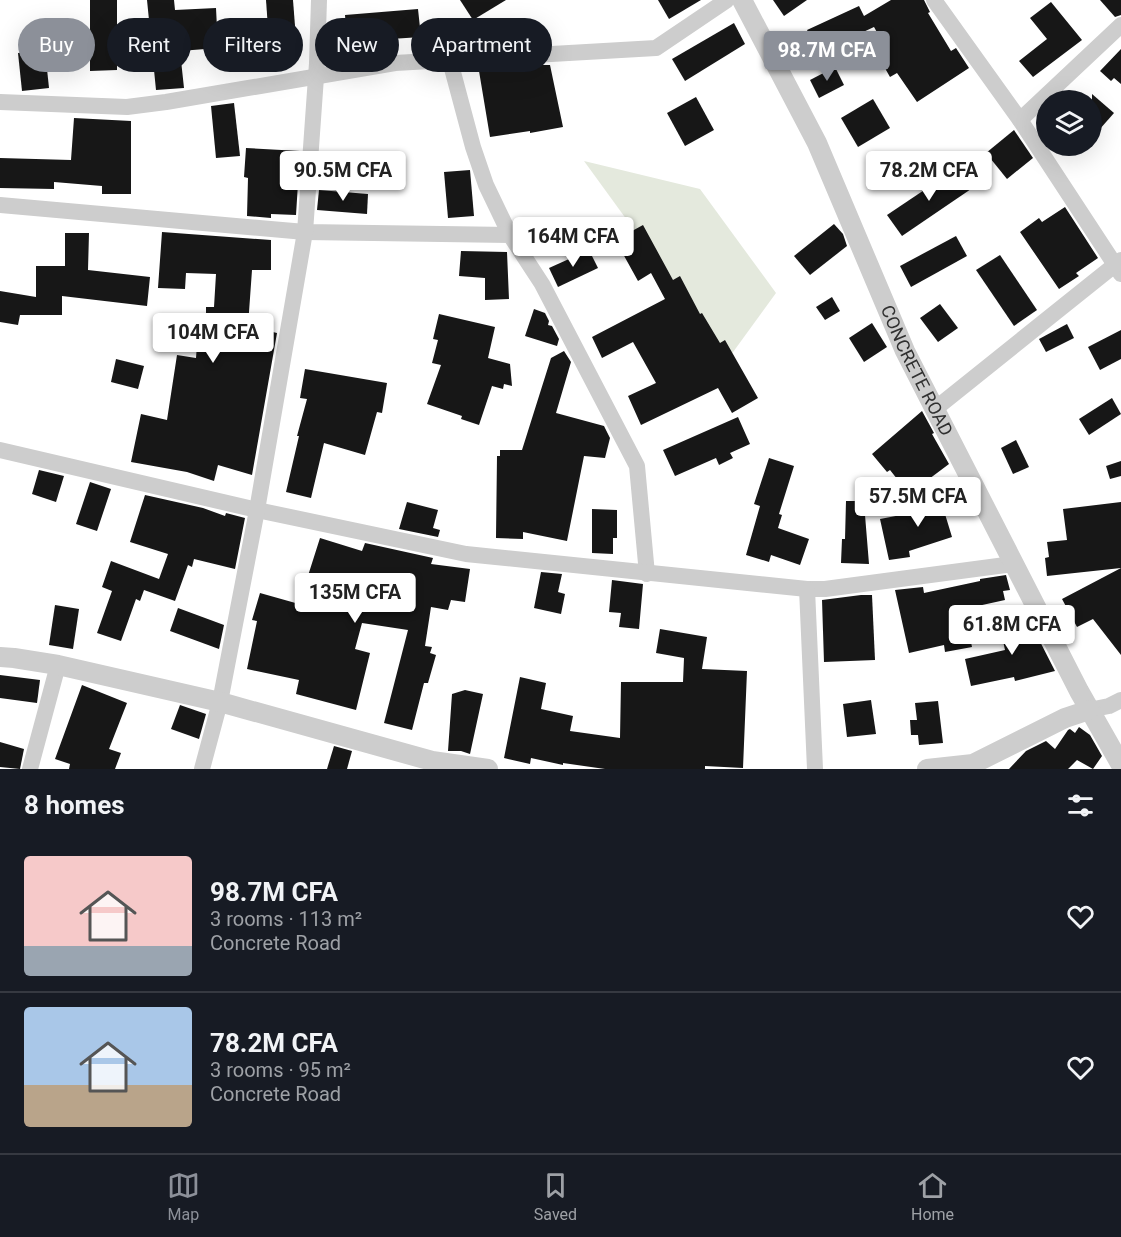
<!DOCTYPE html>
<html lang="en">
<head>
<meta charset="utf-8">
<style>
	:root { --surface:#171b24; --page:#242831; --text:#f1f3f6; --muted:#9ea1a6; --line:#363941; --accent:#8c9099 }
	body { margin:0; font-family:Roboto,sans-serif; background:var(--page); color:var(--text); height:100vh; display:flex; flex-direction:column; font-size:22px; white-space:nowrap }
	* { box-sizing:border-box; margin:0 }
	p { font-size:20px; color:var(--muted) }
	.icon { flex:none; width:33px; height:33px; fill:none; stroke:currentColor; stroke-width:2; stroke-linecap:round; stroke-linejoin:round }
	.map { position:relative; height:769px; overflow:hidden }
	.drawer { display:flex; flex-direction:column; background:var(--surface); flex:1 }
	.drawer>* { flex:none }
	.banner { position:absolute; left:18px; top:18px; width:600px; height:54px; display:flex; gap:12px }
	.tools { position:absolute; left:1036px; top:90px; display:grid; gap:12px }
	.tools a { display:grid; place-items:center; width:66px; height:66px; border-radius:50%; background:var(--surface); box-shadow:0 6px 24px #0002; font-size:30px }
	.price { position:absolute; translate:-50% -51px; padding:0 14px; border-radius:6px; background:#fff; color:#222; font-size:20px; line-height:39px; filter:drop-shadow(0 2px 3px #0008) }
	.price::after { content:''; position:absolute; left:50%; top:36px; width:18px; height:14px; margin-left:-9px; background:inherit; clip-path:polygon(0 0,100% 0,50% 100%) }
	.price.selected { background:var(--accent); color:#fff }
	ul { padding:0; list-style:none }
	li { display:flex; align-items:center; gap:18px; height:150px; padding:0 24px }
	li+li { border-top:2px solid var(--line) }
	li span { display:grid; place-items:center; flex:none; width:168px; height:120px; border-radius:6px; color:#555 }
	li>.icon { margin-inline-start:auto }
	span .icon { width:72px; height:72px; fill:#fffc; stroke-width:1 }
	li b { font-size:26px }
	h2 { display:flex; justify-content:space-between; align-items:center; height:72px; padding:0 24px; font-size:26px }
	.chip { padding:0 21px; border-radius:27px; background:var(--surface); box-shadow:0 6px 24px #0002; font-size:21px; line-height:54px }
	.chip.selected { background:var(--accent); color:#fff }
	.tab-bar { display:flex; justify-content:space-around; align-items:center; height:84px; border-top:2px solid var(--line); background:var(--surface); font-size:16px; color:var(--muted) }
	.tab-bar a { display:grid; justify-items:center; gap:3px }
	.tab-bar .selected { color:var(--accent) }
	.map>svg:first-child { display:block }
	.green { fill:#e4e9dd }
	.building { fill:#171717 }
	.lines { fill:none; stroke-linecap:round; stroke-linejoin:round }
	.minor { stroke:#cdcdcd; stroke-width:16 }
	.tertiary { stroke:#cdcdcd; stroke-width:20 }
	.labels { text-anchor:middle; stroke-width:6; stroke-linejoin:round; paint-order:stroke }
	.street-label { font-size:18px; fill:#303030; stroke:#fff }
</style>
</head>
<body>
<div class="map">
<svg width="1121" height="769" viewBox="0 0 1121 769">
	<rect width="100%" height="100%" fill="#fff"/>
	<polygon class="green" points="584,161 700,189 776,293 728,359"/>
	<g class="building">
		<polygon points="90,0 117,0 117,70 90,71"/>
		<polygon points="147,0 174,0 175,10 216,8 218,48 180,51 184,88 156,90"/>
		<polygon points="266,0 293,0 295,26 268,28"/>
		<polygon points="460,0 506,0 473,20"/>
		<polygon points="658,0 701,0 669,19"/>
		<polygon points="773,0 807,0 784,16"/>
		<polygon points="891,0 924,0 930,12 928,13 951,51 956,48 969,68 917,102 897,73 890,77 878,56 887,50 874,27 818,53 807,30 859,6 864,16"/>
		<polygon points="1100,0 1121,0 1121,15 1115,17"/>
		<polygon points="1051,2 1082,40 1033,77 1019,61 1047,39 1030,18"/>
		<polygon points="418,9 421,37 391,39 392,47 376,48 376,41 347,43 345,15"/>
		<polygon points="734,23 745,44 685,81 672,59"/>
		<polygon points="1121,49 1121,84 1114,78 1111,81 1100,71"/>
		<polygon points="45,50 49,88 22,91 18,53"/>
		<polygon points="542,65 550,65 563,127 530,133 530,131 490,137 479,71 505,67 505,72"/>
		<polygon points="835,67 844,85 819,98 810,80"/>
		<polygon points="1092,94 1114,113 1092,138"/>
		<polygon points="696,97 714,130 685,146 667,113"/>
		<polygon points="873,99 890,128 858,147 841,118"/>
		<polygon points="234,103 240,156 216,158 211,106"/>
		<polygon points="74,118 131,121 131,194 102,194 102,186 54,182 54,189 0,188 0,158 71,160"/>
		<polygon points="1014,130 1033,158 1007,179 986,153"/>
		<polygon points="246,148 300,151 296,215 271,214 271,218 247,216 248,178 244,177"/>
		<polygon points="957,168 971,189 902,236 887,215"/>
		<polygon points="470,170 474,216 448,218 444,172"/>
		<polygon points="319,190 368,194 367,214 317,210"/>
		<polygon points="1065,207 1098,258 1076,273 1079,276 1059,289 1020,232 1039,218 1042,222"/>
		<polygon points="834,224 843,234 847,246 810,275 794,256"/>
		<polygon points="628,225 632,231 643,225 673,280 680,276 700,314 702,313 720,343 725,340 758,398 732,413 718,388 641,425 628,396 656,383 633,342 602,358 592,337 665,299 651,273 638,281 612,234"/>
		<polygon points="162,232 271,240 271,270 252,270 248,326 277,333 252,475 218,465 214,481 187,472 131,462 141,414 167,420 177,355 196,358 199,318 206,319 206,307 214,307 216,274 186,273 185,289 158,288"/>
		<polygon points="65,233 89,233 88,270 150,277 147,306 62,296 62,315 20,315 18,325 0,322 0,291 36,297 36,266 65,266"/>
		<polygon points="956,236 967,256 911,287 900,266"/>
		<polygon points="589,250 598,268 558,287 549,268"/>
		<polygon points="461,251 507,252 509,299 485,300 485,278 459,276"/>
		<polygon points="1000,255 1037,310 1014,326 976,270"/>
		<polygon points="832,297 840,311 825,320 816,307"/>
		<polygon points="940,304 958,328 938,342 920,318"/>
		<polygon points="534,309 545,313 549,321 548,325 552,326 559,339 557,346 525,336"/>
		<polygon points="439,314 495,327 488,358 510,364 512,386 504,384 503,389 492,386 479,425 461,419 462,416 427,404 441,365 432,363 438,340 433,339"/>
		<polygon points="872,323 887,347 864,362 849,338"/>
		<polygon points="1067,324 1074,338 1046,352 1039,339"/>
		<polygon points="1121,330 1121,359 1100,370 1088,347"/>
		<polygon points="564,351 571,362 556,413 604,426 610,438 605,458 584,456 567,541 523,532 523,539 496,538 497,456 500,456 500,450 522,450 551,358"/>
		<polygon points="116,359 144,366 138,389 111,382"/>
		<polygon points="305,369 387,383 382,413 377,412 365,455 324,443 311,498 286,492 299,436 297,436 307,399 300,398"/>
		<polygon points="1112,398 1121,414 1089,435 1079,419"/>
		<polygon points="922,411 934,433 932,434 949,464 909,494 890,470 887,472 872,454"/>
		<polygon points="738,417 750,444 730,453 733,458 719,465 716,458 675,476 663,450"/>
		<polygon points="1016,440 1029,467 1013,474 1001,448"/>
		<polygon points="769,458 794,466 779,514 782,515 778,528 809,539 800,565 771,555 769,562 746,555 760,506 754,504"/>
		<polygon points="1121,461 1121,476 1110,479 1106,466"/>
		<polygon points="39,470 64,476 56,502 32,494"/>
		<polygon points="90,482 111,489 97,531 76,524"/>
		<polygon points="956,494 960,509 945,514 952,537 909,551 910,557 889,560 880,519 922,511 918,507"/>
		<polygon points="145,495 203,508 225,516 226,513 245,518 235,569 194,559 192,567 188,565 175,601 144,590 140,601 136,599 121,641 97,633 112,591 102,587 111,561 159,579 168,554 130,542"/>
		<polygon points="846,501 871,501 871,514 865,515 869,564 841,563 842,539 845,539"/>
		<polygon points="407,502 438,510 433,528 440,530 438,537 399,529"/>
		<polygon points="1121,502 1121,568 1047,576 1045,558 1049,557 1047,542 1067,540 1063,509"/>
		<polygon points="592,509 617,510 617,538 613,538 613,554 592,553"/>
		<polygon points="320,538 362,551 365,543 433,558 431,564 470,569 465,602 451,600 448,610 431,607 425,646 432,647 430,653 436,655 428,683 424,683 412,730 384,723 408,630 362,623 355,649 370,653 356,710 296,694 299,680 247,669 257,621 252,620 260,593 299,604"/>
		<polygon points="1121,568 1121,655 1093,619 1077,627 1062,599"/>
		<polygon points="541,572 562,574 558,592 565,594 561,614 534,608"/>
		<polygon points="1006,575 1010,590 1003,591 1005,600 964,609 972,647 945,652 944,645 909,653 895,590 923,587 924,593 980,581 980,579"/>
		<polygon points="612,580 643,584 639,629 619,627 621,613 609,612"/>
		<polygon points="861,595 872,595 875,660 824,662 822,600"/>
		<polygon points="55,605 79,609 73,649 49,645"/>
		<polygon points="178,608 224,625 219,649 170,631"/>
		<polygon points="1027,616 1055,671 1015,681 1014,677 971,686 965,659 1005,650 999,622"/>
		<polygon points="660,629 707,637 702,669 747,671 743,768 705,766 705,769 605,769 563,763 563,765 531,758 530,764 504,758 520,677 546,683 541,709 573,716 570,731 620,738 621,682 683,682 684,658 656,653"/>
		<polygon points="0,675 40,680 37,703 0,698"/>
		<polygon points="82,685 127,703 109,749 121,753 115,769 69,769 70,764 55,759"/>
		<polygon points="465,690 483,694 470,754 461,751 448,751 452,694"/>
		<polygon points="871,700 876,734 847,737 843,704"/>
		<polygon points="938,701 943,743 919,745 918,735 911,735 910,720 917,720 915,703"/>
		<polygon points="180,705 206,714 199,739 171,729"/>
		<polygon points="1079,727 1090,735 1102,756 1093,769 1077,760 1068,769 1009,769 1026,751 1046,741 1055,749 1068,730 1070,729 1075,733"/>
		<polygon points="0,742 24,749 20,769 0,767"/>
		<polygon points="334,746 352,751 347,769 327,769"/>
	</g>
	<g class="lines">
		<g class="minor">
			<polyline points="934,0 1020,120 1121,274"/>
			<polyline points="450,61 473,147 486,185 510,235"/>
			<polyline points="0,102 127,107 166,102 395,63 656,48 727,0"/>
			<polyline points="1020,120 1121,25"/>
			<polyline points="0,205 305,232 510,235 542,284 637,466 647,574"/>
			<polyline points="935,409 1121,260"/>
			<polyline points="0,450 257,510 466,554 807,589 825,589 1013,564"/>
			<polyline points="807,589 815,769"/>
			<polyline points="1089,710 1109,706 1121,700"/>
			<polyline points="30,769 58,665"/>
			<polyline points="202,769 220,702 257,510 305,232 317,63 319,0"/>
		</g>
		<g class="tertiary">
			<path id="s1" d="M742 0 817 143 905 351 1079 691 1121 765"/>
			<polyline points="0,657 14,658 58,665 220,702 432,761 488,769"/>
			<polyline points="927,769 973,764 1065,718 1089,710"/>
		</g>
	</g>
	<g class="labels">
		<g class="street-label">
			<text dy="6" stroke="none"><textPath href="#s1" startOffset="410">CONCRETE ROAD</textPath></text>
		</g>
	</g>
</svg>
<div class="tools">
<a><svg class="icon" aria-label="layers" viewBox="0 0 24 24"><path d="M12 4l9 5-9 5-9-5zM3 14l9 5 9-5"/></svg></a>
</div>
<b class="price selected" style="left:827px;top:82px">98.7M CFA</b>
<b class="price" style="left:343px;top:202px">90.5M CFA</b>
<b class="price" style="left:929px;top:202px">78.2M CFA</b>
<b class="price" style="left:573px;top:268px">164M CFA</b>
<b class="price" style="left:213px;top:364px">104M CFA</b>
<b class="price" style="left:918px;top:528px">57.5M CFA</b>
<b class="price" style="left:355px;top:624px">135M CFA</b>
<b class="price" style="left:1012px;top:656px">61.8M CFA</b>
<div class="banner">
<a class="chip selected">Buy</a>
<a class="chip">Rent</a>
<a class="chip">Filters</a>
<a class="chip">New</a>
<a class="chip">Apartment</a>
</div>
</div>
<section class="drawer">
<h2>8 homes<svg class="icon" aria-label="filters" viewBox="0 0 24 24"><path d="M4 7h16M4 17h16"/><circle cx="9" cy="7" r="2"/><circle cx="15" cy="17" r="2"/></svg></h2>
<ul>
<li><span style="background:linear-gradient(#f6c9c9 75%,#9aa5b1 0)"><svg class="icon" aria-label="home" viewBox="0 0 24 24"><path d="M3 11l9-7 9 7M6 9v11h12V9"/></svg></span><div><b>98.7M CFA</b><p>3 rooms · 113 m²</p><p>Concrete Road</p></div><svg class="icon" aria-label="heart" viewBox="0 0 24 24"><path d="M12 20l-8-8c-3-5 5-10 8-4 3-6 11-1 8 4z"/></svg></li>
<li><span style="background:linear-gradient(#a9c7e8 65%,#b9a48a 0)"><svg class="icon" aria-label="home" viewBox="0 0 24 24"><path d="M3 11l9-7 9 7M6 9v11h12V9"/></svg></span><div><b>78.2M CFA</b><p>3 rooms · 95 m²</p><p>Concrete Road</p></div><svg class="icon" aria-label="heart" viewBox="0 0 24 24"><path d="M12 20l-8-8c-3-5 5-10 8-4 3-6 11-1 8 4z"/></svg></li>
</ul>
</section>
<nav class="tab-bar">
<a class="selected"><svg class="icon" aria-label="map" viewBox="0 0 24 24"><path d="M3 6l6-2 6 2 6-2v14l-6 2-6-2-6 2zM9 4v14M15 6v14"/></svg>Map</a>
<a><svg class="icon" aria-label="saved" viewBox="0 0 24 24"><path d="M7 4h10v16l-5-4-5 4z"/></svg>Saved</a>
<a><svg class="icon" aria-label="home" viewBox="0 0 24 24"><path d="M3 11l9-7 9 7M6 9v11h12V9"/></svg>Home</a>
</nav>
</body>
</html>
